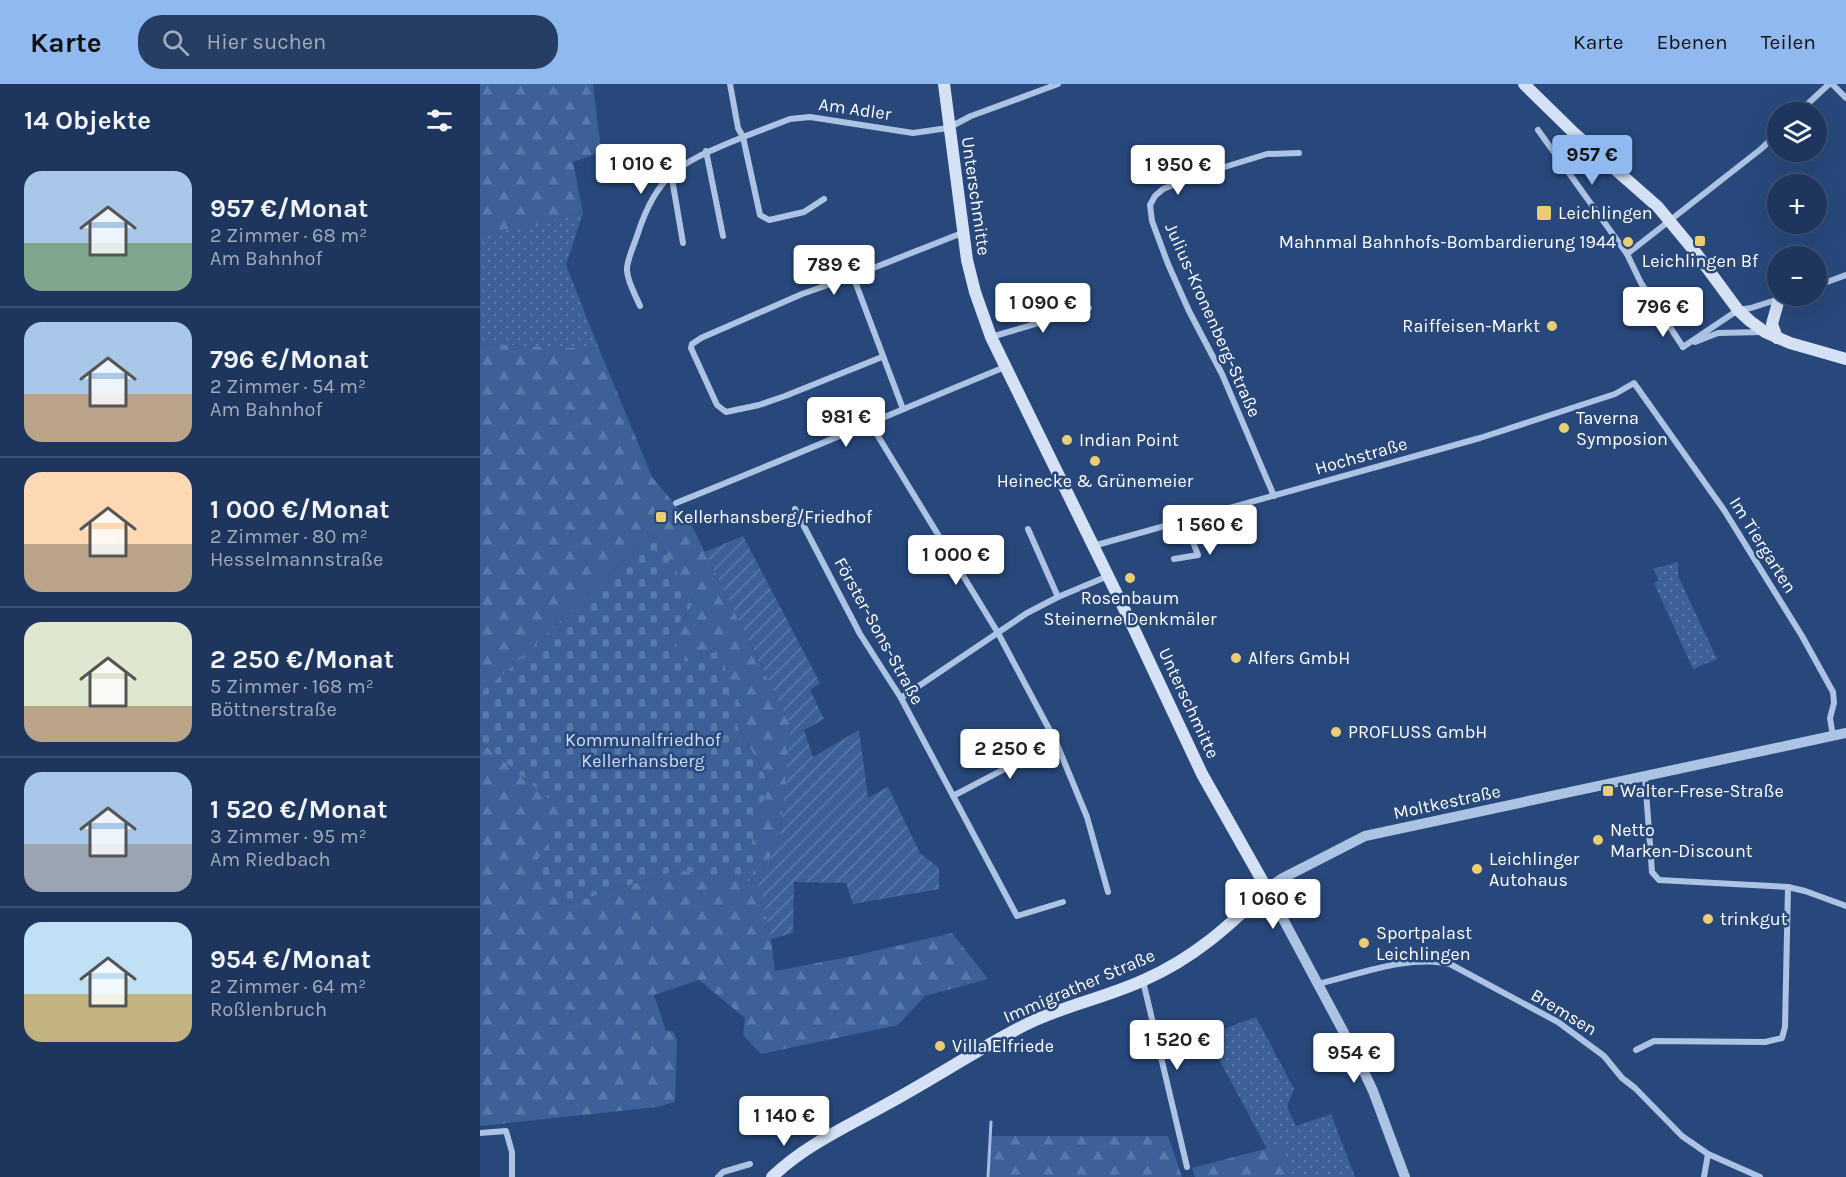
<!DOCTYPE html>
<html lang="de">
<head>
<meta charset="utf-8">
<style>
	:root { --surface:#1e365d; --page:#263e63; --text:#f1f3f6; --muted:#a1abbc; --line:#3c5072; --accent:#90b9f0 }
	body { margin:0; font-family:Karla,sans-serif; background:var(--page); color:var(--text); height:100vh; display:flex; flex-direction:column; font-size:22px; white-space:nowrap }
	* { box-sizing:border-box; margin:0 }
	p { font-size:20px; color:var(--muted) }
	.icon { flex:none; width:33px; height:33px; fill:none; stroke:currentColor; stroke-width:2; stroke-linecap:round; stroke-linejoin:round }
	.map { position:relative; flex:1; overflow:hidden }
	.details { display:flex; flex-direction:column; background:var(--surface); width:480px }
	.details>* { flex:none }
	.fabs { position:absolute; left:1287px; top:18px; display:grid; gap:12px }
	.fabs a { display:grid; place-items:center; width:60px; height:60px; border-radius:50%; background:var(--surface); box-shadow:0 6px 24px #0002,0 0 0 2px var(--line); font-size:30px }
	.price { position:absolute; translate:-50% -51px; padding:0 14px; border-radius:6px; background:#fff; color:#222; font-size:20px; line-height:39px; filter:drop-shadow(0 2px 3px #0008) }
	.price::after { content:''; position:absolute; left:50%; top:36px; width:18px; height:14px; margin-left:-9px; background:inherit; clip-path:polygon(0 0,100% 0,50% 100%) }
	.price.selected { background:var(--accent); color:#111 }
	ul { padding:0; list-style:none }
	li { display:flex; align-items:center; gap:18px; height:150px; padding:0 24px }
	li+li { border-top:2px solid var(--line) }
	li span { display:grid; place-items:center; flex:none; width:168px; height:120px; border-radius:18px; color:#555 }
	li>.icon { margin-inline-start:auto }
	span .icon { width:72px; height:72px; fill:#fffc; stroke-width:1 }
	li b { font-size:26px }
	h2 { display:flex; justify-content:space-between; align-items:center; height:72px; padding:0 24px; font-size:26px }
	header { display:flex; align-items:center; gap:36px; box-sizing:border-box; height:84px; padding:0 30px; background:var(--accent); color:#111 }
	header strong { font-size:28px }
	nav { display:flex; gap:33px; margin-inline-start:auto; font-size:21px }
	.search { width:420px; height:54px; background:var(--page); display:flex; align-items:center; gap:15px; box-sizing:border-box; padding:0 21px; border-radius:24px; color:var(--muted); font-size:22px }
	main { display:flex; flex:1; min-height:0 }
	.map>svg:first-child { display:block }
	.grass { fill:url(#grass-dots) }
	.forest { fill:url(#forest-firs) }
	.cemetery { fill:url(#cemetery-stones) }
	.garden { fill:url(#garden-furrows) }
	.lines { fill:none; stroke-linecap:round; stroke-linejoin:round }
	.stream { stroke:#a1bde4; stroke-width:3 }
	.minor { stroke:#adc3e4; stroke-width:6 }
	.tertiary { stroke:#adc3e4; stroke-width:10 }
	.secondary { stroke:#d5e1f4; stroke-width:12 }
	.poi-dot { fill:#ebce73; stroke:#28487c; stroke-width:2 }
	.labels { text-anchor:middle; stroke-width:5; stroke-linejoin:round; paint-order:stroke }
	.street-label { font-size:18px; fill:#fff; stroke:#28487c }
	.poi-label { font-size:18px; fill:#fff; stroke:#28487c; text-anchor:start }
	.park-label { font-size:18px; fill:#cfdef3; stroke:#28487c }
</style>
</head>
<body>
<header>
<strong>Karte</strong>
<div class="search"><svg class="icon" aria-label="search" viewBox="0 0 24 24"><circle cx="10" cy="10" r="6"/><path d="M15 15l6 6"/></svg>Hier suchen</div>
<nav><a>Karte</a><a>Ebenen</a><a>Teilen</a></nav>
</header>
<main>
<section class="details">
<h2>14 Objekte<svg class="icon" aria-label="filters" viewBox="0 0 24 24"><path d="M4 7h16M4 17h16"/><circle cx="9" cy="7" r="2"/><circle cx="15" cy="17" r="2"/></svg></h2>
<ul>
<li><span style="background:linear-gradient(#a9c7e8 60%,#7fa58c 0)"><svg class="icon" aria-label="home" viewBox="0 0 24 24"><path d="M3 11l9-7 9 7M6 9v11h12V9"/></svg></span><div><b>957 €/Monat</b><p>2 Zimmer · 68 m²</p><p>Am Bahnhof</p></div></li>
<li><span style="background:linear-gradient(#a9c7e8 60%,#b9a48a 0)"><svg class="icon" aria-label="home" viewBox="0 0 24 24"><path d="M3 11l9-7 9 7M6 9v11h12V9"/></svg></span><div><b>796 €/Monat</b><p>2 Zimmer · 54 m²</p><p>Am Bahnhof</p></div></li>
<li><span style="background:linear-gradient(#ffd9b3 60%,#b9a48a 0)"><svg class="icon" aria-label="home" viewBox="0 0 24 24"><path d="M3 11l9-7 9 7M6 9v11h12V9"/></svg></span><div><b>1 000 €/Monat</b><p>2 Zimmer · 80 m²</p><p>Hesselmannstraße</p></div></li>
<li><span style="background:linear-gradient(#dfe7d0 70%,#b9a48a 0)"><svg class="icon" aria-label="home" viewBox="0 0 24 24"><path d="M3 11l9-7 9 7M6 9v11h12V9"/></svg></span><div><b>2 250 €/Monat</b><p>5 Zimmer · 168 m²</p><p>Böttnerstraße</p></div></li>
<li><span style="background:linear-gradient(#a9c7e8 60%,#9aa5b1 0)"><svg class="icon" aria-label="home" viewBox="0 0 24 24"><path d="M3 11l9-7 9 7M6 9v11h12V9"/></svg></span><div><b>1 520 €/Monat</b><p>3 Zimmer · 95 m²</p><p>Am Riedbach</p></div></li>
<li><span style="background:linear-gradient(#bfe0f5 60%,#c2b280 0)"><svg class="icon" aria-label="home" viewBox="0 0 24 24"><path d="M3 11l9-7 9 7M6 9v11h12V9"/></svg></span><div><b>954 €/Monat</b><p>2 Zimmer · 64 m²</p><p>Roßlenbruch</p></div></li>
</ul>
</section>
<div class="map">
<svg width="1366" height="1093" viewBox="0 0 1366 1093">
	<defs>
		<pattern id="grass-dots" width="8" height="8" patternUnits="userSpaceOnUse" patternTransform="scale(1.5)"><rect width="8" height="8" fill="#3c6199"/><path d="M2 2h.1M6 6h.1" fill="none" stroke="#5979a8" stroke-width="1.8" stroke-linecap="round"/></pattern>
		<pattern id="forest-firs" width="22" height="20" patternUnits="userSpaceOnUse" patternTransform="scale(1.5)"><rect width="22" height="20" fill="#3c6199"/><path d="M5 1l3.5 6h-7zM16 11l3.5 6h-7z" fill="#5979a8"/></pattern>
		<pattern id="cemetery-stones" width="16" height="16" patternUnits="userSpaceOnUse" patternTransform="scale(1.5)"><rect width="16" height="16" fill="#3c6199"/><path d="M2 7V4a2 2 0 0 1 4 0v3zM10 15v-3a2 2 0 0 1 4 0v3z" fill="#5979a8"/></pattern>
		<pattern id="garden-furrows" width="10" height="10" patternUnits="userSpaceOnUse" patternTransform="scale(1.5)"><rect width="10" height="10" fill="#3c6199"/><path d="M-1 1l2-2M0 10L10 0M9 11l2-2" fill="none" stroke="#5979a8"/></pattern>
	</defs>
	<rect width="100%" height="100%" fill="#28487c"/>
	<g class="grass">
		<polygon points="103,129 86,181 119,265 0,260 0,151"/>
		<polygon points="1198,478 1198,492 1237,575 1213,585 1174,499 1179,496 1173,485"/>
		<polygon points="776,933 814,1005 807,1023 816,1042 851,1030 875,1093 813,1093 801,1061 787,1065 726,951"/>
	</g>
	<g class="forest">
		<polygon points="0,0 113,0 121,68 93,78 103,129 0,151"/>
		<polygon points="0,260 119,265 172,393 211,440 311,642 300,751 278,799 291,855 295,887 373,872 472,849 508,895 445,912 418,941 281,970 263,951 265,934 219,896 174,911 186,947 193,947 197,956 195,1018 177,1023 0,1042 0,657 87,729 51,789 87,820 198,786 270,797 279,767 269,766 289,699 257,640 261,621 237,568 205,578 191,550 214,518 174,448 35,580 0,609"/>
		<polygon points="510,1052 688,1052 702,1093 508,1093"/>
		<polygon points="801,1061 813,1093 715,1093 712,1084"/>
	</g>
	<polygon class="cemetery" points="174,448 214,518 191,550 205,578 238,567 261,622 257,641 289,699 270,765 280,767 270,797 198,786 87,820 50,789 86,729 0,657 0,609 35,580"/>
	<polygon class="garden" points="263,452 340,599 330,606 344,635 324,646 333,673 379,646 388,714 408,703 440,769 459,784 459,805 373,820 366,799 314,798 313,849 291,855 278,799 300,751 311,642 225,468"/>
	<g class="lines">
		<polyline class="stream" points="508,1093 511,1038"/>
		<g class="minor">
			<polyline points="250,0 258,44 263,53 310,35 330,33 433,49 468,44 491,32 578,0"/>
			<polyline points="1352,0 1366,14"/>
			<polyline points="1319,28 1349,0"/>
			<polyline points="1058,46 1147,170 1161,199 1203,263"/>
			<polyline points="226,67 243,152"/>
			<polyline points="191,89 203,159"/>
			<polyline points="1147,170 1281,65 1298,49"/>
			<polyline points="373,192 423,325"/>
			<polyline points="1336,202 1366,191"/>
			<path d="M160 222C156 212 148 199 147 187 146 178 154 161 157 152 178 85 204 78 263 53L280 131 289 136 324 128 344 115"/>
			<polyline points="511,253 609,224"/>
			<polyline points="1215,258 1238,249 1284,248"/>
			<polyline points="1203,263 1258,226 1271,224 1308,212"/>
			<polyline points="402,273 305,312 279,321 246,328 237,321 211,264 212,260 221,254 322,210 373,192 482,149"/>
			<polyline points="390,339 518,549 576,658 607,733 628,808"/>
			<polyline points="794,412 742,290 709,227 688,180 672,137 670,121 675,112 683,105 715,92 787,70 819,69"/>
			<path d="M196 419C307 375 415 328 525 283"/>
			<polyline points="315,425 380,550 421,614 537,832 583,818"/>
			<polyline points="548,445 578,513"/>
			<polyline points="613,462 1000,354 1135,310 1154,299 1244,426 1322,552 1353,608 1354,619 1350,634 1353,652"/>
			<polyline points="694,475 718,471 705,437"/>
			<polyline points="421,614 547,529 578,513 628,492"/>
			<polyline points="1165,693 1172,788 1179,796 1308,803 1325,807 1366,822"/>
			<polyline points="473,712 576,658"/>
			<polyline points="663,897 707,1083"/>
			<path d="M838 900C877 891 930 870 970 880L1078 938 1124 972 1142 994 1155 1004 1202 1052 1228 1070 1280 1093"/>
			<polyline points="1156,966 1174,957 1285,958 1302,954 1305,943 1308,803"/>
			<polyline points="0,1049 26,1047 32,1068 32,1093"/>
			<polyline points="238,1093 243,1088 270,1080"/>
			<polyline points="1224,1093 1228,1070"/>
		</g>
		<polyline class="tertiary" points="925,1093 893,1007 877,973 787,805 801,795 885,752 1366,649"/>
		<g class="secondary">
			<polyline points="1044,0 1094,49 1178,123 1216,169 1258,226 1270,237 1285,248 1310,259 1366,275"/>
			<polyline points="1297,254 1292,240 1299,215"/>
			<path d="M292 1093C325 1061 368 1042 407 1020 453 995 498 965 545 941 582 922 625 914 664 896 714 874 748 843 787 805L722 690 653 543 511 253 495 208 487 176 464 0"/>
		</g>
	</g>
	<g class="poi-dot">
		<rect x="1056" y="121" width="16" height="16" rx="3"/>
		<rect x="1214" y="151" width="12" height="12" rx="3"/>
		<circle cx="1148" cy="158" r="6"/>
		<circle cx="1072" cy="242" r="6"/>
		<circle cx="1084" cy="344" r="6"/>
		<circle cx="587" cy="356" r="6"/>
		<circle cx="615" cy="377" r="6"/>
		<rect x="175" y="427" width="12" height="12" rx="3"/>
		<circle cx="650" cy="494" r="6"/>
		<circle cx="756" cy="574" r="6"/>
		<circle cx="856" cy="648" r="6"/>
		<rect x="1122" y="701" width="12" height="12" rx="3"/>
		<circle cx="1118" cy="756" r="6"/>
		<circle cx="997" cy="785" r="6"/>
		<circle cx="1228" cy="835" r="6"/>
		<circle cx="884" cy="859" r="6"/>
		<circle cx="460" cy="962" r="6"/>
	</g>
	<g class="labels">
		<g class="street-label">
			<text transform="translate(375 25) rotate(8)" y="6">Am Adler</text>
			<text transform="translate(496 112) rotate(82)" y="6">Unterschmitte</text>
			<text transform="translate(733 236) rotate(66)" y="6">Julius-Kronenberg-Straße</text>
			<text transform="translate(881 372) rotate(-16)" y="6">Hochstraße</text>
			<text transform="translate(1283 461) rotate(58)" y="6">Im Tiergarten</text>
			<text transform="translate(399 547) rotate(61)" y="6">Förster-Sons-Straße</text>
			<text transform="translate(709 619) rotate(65)" y="6">Unterschmitte</text>
			<text transform="translate(967 718) rotate(-12)" y="6">Moltkestraße</text>
			<text transform="translate(599 902) rotate(-23)" y="6">Immigrather Straße</text>
			<text transform="translate(1084 928) rotate(31)" y="6">Bremsen</text>
		</g>
		<g class="poi-label">
			<text x="1078" y="135">Leichlingen</text>
			<text x="1136" y="164" text-anchor="end">Mahnmal Bahnhofs-Bombardierung 1944</text>
			<text x="1220" y="183" text-anchor="middle">Leichlingen Bf</text>
			<text x="1060" y="248" text-anchor="end">Raiffeisen-Markt</text>
			<text x="1096" y="340">Taverna<tspan x="1096" dy="21">Symposion</tspan></text>
			<text x="599" y="362">Indian Point</text>
			<text x="615" y="403" text-anchor="middle">Heinecke &amp; Grünemeier</text>
			<text x="193" y="439">Kellerhansberg/Friedhof</text>
			<text x="650" y="520" text-anchor="middle">Rosenbaum<tspan x="650" dy="21">Steinerne Denkmäler</tspan></text>
			<text x="768" y="580">Alfers GmbH</text>
			<text x="868" y="654">PROFLUSS GmbH</text>
			<text x="1140" y="713">Walter-Frese-Straße</text>
			<text x="1130" y="752">Netto<tspan x="1130" dy="21">Marken-Discount</tspan></text>
			<text x="1009" y="781">Leichlinger<tspan x="1009" dy="21">Autohaus</tspan></text>
			<text x="1240" y="841">trinkgut</text>
			<text x="896" y="855">Sportpalast<tspan x="896" dy="21">Leichlingen</tspan></text>
			<text x="472" y="968">Villa Elfriede</text>
		</g>
		<g class="park-label">
			<text x="163" y="662">Kommunalfriedhof<tspan x="163" dy="21">Kellerhansberg</tspan></text>
		</g>
	</g>
</svg>
<div class="fabs">
<a><svg class="icon" aria-label="layers" viewBox="0 0 24 24"><path d="M12 4l9 5-9 5-9-5zM3 14l9 5 9-5"/></svg></a>
<a>+</a>
<a>−</a>
</div>
<b class="price selected" style="left:1112px;top:102px">957 €</b>
<b class="price" style="left:161px;top:111px">1 010 €</b>
<b class="price" style="left:698px;top:112px">1 950 €</b>
<b class="price" style="left:354px;top:212px">789 €</b>
<b class="price" style="left:563px;top:250px">1 090 €</b>
<b class="price" style="left:1183px;top:254px">796 €</b>
<b class="price" style="left:366px;top:364px">981 €</b>
<b class="price" style="left:730px;top:472px">1 560 €</b>
<b class="price" style="left:476px;top:502px">1 000 €</b>
<b class="price" style="left:530px;top:696px">2 250 €</b>
<b class="price" style="left:793px;top:846px">1 060 €</b>
<b class="price" style="left:697px;top:987px">1 520 €</b>
<b class="price" style="left:874px;top:1000px">954 €</b>
<b class="price" style="left:304px;top:1063px">1 140 €</b>
</div>
</main>
</body>
</html>
